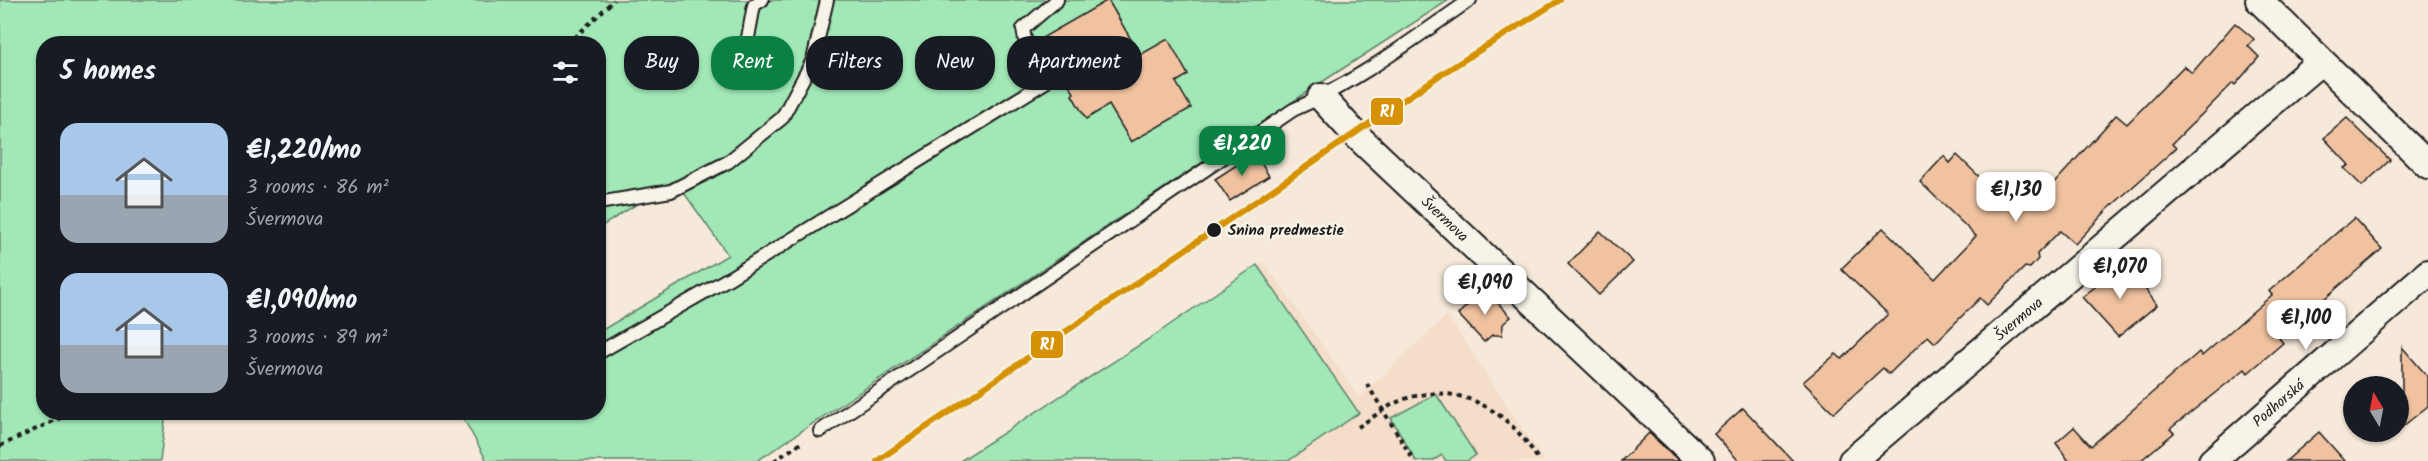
<!DOCTYPE html>
<html lang="en">
<head>
<meta charset="utf-8">
<style>
	:root { --surface:#171b24; --page:#242831; --text:#f1f3f6; --muted:#9ea1a6; --accent:#0b8043 }
	body { margin:0; font-family:Kalam,sans-serif; background:var(--page); color:var(--text); height:100vh; display:flex; flex-direction:column; font-size:22px; white-space:nowrap }
	* { box-sizing:border-box; margin:0 }
	p { font-size:20px; color:var(--muted) }
	.icon { flex:none; width:33px; height:33px; fill:none; stroke:currentColor; stroke-width:2; stroke-linecap:round; stroke-linejoin:round }
	.map { position:relative; flex:1; overflow:hidden }
	.details { position:absolute; left:36px; top:36px; width:570px; height:384px; display:flex; flex-direction:column; background:var(--surface); border-radius:24px; box-shadow:0 2px 4px #0004 }
	.details>* { flex:none }
	.hud { position:absolute; left:624px; top:36px; width:570px; height:54px; display:flex; gap:12px }
	.needle { width:39px; rotate:350deg }
	.controls { position:absolute; left:2343px; top:376px; display:grid; gap:12px }
	.controls a { display:grid; place-items:center; width:66px; height:66px; border-radius:50%; background:var(--surface); box-shadow:0 2px 4px #0004; font-size:30px }
	.price { position:absolute; translate:-50% -51px; padding:0 14px; border-radius:12px; background:#fff; color:#222; font-size:20px; line-height:39px; filter:drop-shadow(0 2px 3px #0008) }
	.price::after { content:''; position:absolute; left:50%; top:36px; width:18px; height:14px; margin-left:-9px; background:inherit; clip-path:polygon(0 0,100% 0,50% 100%) }
	.price.current { background:var(--accent); color:#fff }
	ul { padding:0; list-style:none }
	li { display:flex; align-items:center; gap:18px; height:150px; padding:0 24px }
	li span { display:grid; place-items:center; flex:none; width:168px; height:120px; border-radius:18px; color:#555 }
	li>.icon { margin-inline-start:auto }
	span .icon { width:72px; height:72px; fill:#fffc; stroke-width:1 }
	li b { font-size:26px }
	h2 { display:flex; justify-content:space-between; align-items:center; height:72px; padding:0 24px; font-size:26px }
	.tag { padding:0 21px; border-radius:24px; background:var(--surface); box-shadow:0 2px 4px #0004; font-size:21px; line-height:54px }
	.tag.current { background:var(--accent); color:#fff }
	.map>svg:first-child { display:block }
	.built { fill:#f4ddc9 }
	.green { fill:#a1e8b6; stroke:#5e8269; stroke-width:1.5 }
	.building { fill:#f0c2a0; stroke:#1c1c1c; stroke-width:1.5 }
	.lines { fill:none; stroke-linecap:round; stroke-linejoin:round }
	.service-casing { stroke:#1c1c1c; stroke-width:16 }
	.minor-casing { stroke:#1c1c1c; stroke-width:30 }
	.path { stroke:#1c1c1c; stroke-width:4; stroke-dasharray:4.5 4.5; stroke-linecap:butt }
	.service { stroke:#f7f3e8; stroke-width:12 }
	.minor { stroke:#f7f3e8; stroke-width:26 }
	.rail-1-casing { stroke:#f7f3e8; stroke-width:10 }
	.rail-1 { stroke:#d69104; stroke-width:6 }
	.stop-dot { fill:#1c1c1c; stroke:#f7f3e8; stroke-width:2 }
	.labels { text-anchor:middle; stroke-width:5; stroke-linejoin:round; paint-order:stroke }
	.street-label { font-size:15px; fill:#1c1c1c; stroke:#f7f3e8 }
	.stop-label { font-size:15px; font-weight:bold; fill:#1c1c1c; stroke:#f7f3e8; text-anchor:start }
	.line-badge { stroke:#f7f3e8; stroke-width:2 }
	.badge-label { font-size:16px; text-anchor:middle; font-weight:bold; fill:#fff }
</style>
</head>
<body>
<div class="map">
<svg width="2428" height="461" viewBox="0 0 2428 461">
	<rect width="100%" height="100%" fill="#f6e9da"/>
	<filter id="ink" filterUnits="userSpaceOnUse"><feTurbulence type="fractalNoise" baseFrequency=".0167" numOctaves="2"/><feDisplacementMap in="SourceGraphic" scale="12" xChannelSelector="R" yChannelSelector="G"/><feConvolveMatrix kernelMatrix="1 2 1 2 8 2 1 2 1" color-interpolation-filters="sRGB"/></filter>
	<g filter="url(#ink)">
		<polygon class="built" points="1264,262 1359,398 1447,315 1544,461 964,461 1152,340"/>
		<g class="green">
			<polygon points="0,0 1449,0 1322,82 757,461 487,461 461,414 598,412 599,332 728,255 675,180 599,228 598,44 44,44 44,412 166,413 160,461 0,461"/>
			<polygon points="1257,265 1359,413 1288,461 960,461 1152,337"/>
			<polygon points="1436,394 1476,455 1467,461 1446,461 1442,455 1432,461 1416,461 1391,418"/>
		</g>
		<g class="building">
			<polygon points="1108,0 1140,55 1168,39 1188,75 1176,82 1191,108 1131,142 1109,105 1086,119 1072,95 1074,93 1042,38"/>
			<polygon points="2235,23 2254,39 2248,46 2259,57 2235,85 2233,83 2172,144 2176,148 2107,210 2075,244 2060,231 2037,254 2038,259 2030,268 2025,267 1987,305 1980,298 1935,343 1928,336 1889,374 1883,368 1834,413 1803,382 1836,354 1842,359 1888,314 1841,269 1883,228 1935,279 1976,236 1920,182 1944,156 1950,163 1957,155 2006,203 2034,175 2049,189 2116,115 2127,124 2184,66 2192,73"/>
			<polygon points="2347,118 2390,160 2362,186 2344,168 2349,165 2324,138"/>
			<polygon points="1255,153 1269,176 1230,201 1215,179"/>
			<polygon points="2354,218 2382,249 2279,338 2283,343 2248,373 2245,369 2170,429 2174,433 2140,461 2069,461 2056,443 2074,427 2091,446 2199,352 2202,356 2272,295 2269,291"/>
			<polygon points="1600,231 1633,262 1599,295 1568,264"/>
			<polygon points="2126,263 2157,305 2118,337 2082,297"/>
			<polygon points="1485,289 1511,317 1503,324 1502,335 1492,335 1484,342 1458,314"/>
			<polygon points="2402,347 2428,377 2428,406 2402,427"/>
			<polygon points="1743,408 1793,461 1739,461 1714,434"/>
			<polygon points="2319,432 2345,461 2286,461"/>
			<polygon points="1649,433 1679,461 1621,461"/>
		</g>
		<g class="lines">
			<g class="service-casing">
				<g id="service">
					<polyline points="747,43 754,5 762,0"/>
					<polyline points="598,203 671,191 728,162 782,118 813,60 827,0"/>
					<polyline points="598,353 731,277 1044,83 1029,61 1023,29 1057,0"/>
					<path d="M820 431 1293 110C1357 82 1413 39 1470 0"/>
				</g>
			</g>
			<g class="minor-casing">
				<g id="minor">
					<polyline points="2259,0 2428,165"/>
					<path id="s1" d="M1321 97 1355 134 1701 461"/>
					<path id="s2" d="M1852 461 2321 61"/>
					<path id="s3" d="M2212 461 2428 273"/>
				</g>
			</g>
			<g class="path">
				<polyline points="568,44 614,0"/>
				<polyline points="1367,384 1414,461"/>
				<path d="M1358 427C1372 418 1387 406 1402 400 1459 379 1511 412 1539 461"/>
				<polyline points="0,446 73,412"/>
				<polyline points="774,461 804,441"/>
			</g>
			<use href="#service" class="service"/>
			<use href="#minor" class="minor"/>
			<g class="rail-1-casing">
				<polyline id="rail-1" points="877,461 1440,75 1560,0"/>
			</g>
			<use href="#rail-1" class="rail-1"/>
		</g>
	</g>
	<circle class="stop-dot" cx="1214" cy="230" r="8"/>
	<g class="labels">
		<g class="street-label">
			<text dy="5" stroke="none"><textPath href="#s1" startOffset="174">Švermova</textPath></text>
			<text dy="5" stroke="none"><textPath href="#s2" startOffset="219">Švermova</textPath></text>
			<text dy="5" stroke="none"><textPath href="#s3" startOffset="88">Podhorská</textPath></text>
		</g>
		<g class="stop-label">
			<text x="1228" y="235">Snina predmestie</text>
		</g>
	</g>
	<g class="line-badge">
		<rect x="1370" y="97" width="34" height="29" rx="6" fill="#d69104"/>
		<rect x="1030" y="330" width="34" height="29" rx="6" fill="#d69104"/>
	</g>
	<g class="badge-label">
		<text x="1387" y="117">R1</text>
		<text x="1047" y="350">R1</text>
	</g>
</svg>
<div class="controls">
<a><svg class="needle" viewBox="-14 -14 28 28"><path d="M0-13l5 13h-10z" fill="#e53935"/><path d="M0 13l5-13h-10z" fill="#9ea1a6"/></svg></a>
</div>
<b class="price current" style="left:1242px;top:177px">€1,220</b>
<b class="price" style="left:2016px;top:223px">€1,130</b>
<b class="price" style="left:2120px;top:300px">€1,070</b>
<b class="price" style="left:1485px;top:316px">€1,090</b>
<b class="price" style="left:2306px;top:351px">€1,100</b>
<div class="hud">
<a class="tag">Buy</a>
<a class="tag current">Rent</a>
<a class="tag">Filters</a>
<a class="tag">New</a>
<a class="tag">Apartment</a>
</div>
<section class="details">
<h2>5 homes<svg class="icon" aria-label="filters" viewBox="0 0 24 24"><path d="M4 7h16M4 17h16"/><circle cx="9" cy="7" r="2"/><circle cx="15" cy="17" r="2"/></svg></h2>
<ul>
<li><span style="background:linear-gradient(#a9c7e8 60%,#9aa5b1 0)"><svg class="icon" aria-label="home" viewBox="0 0 24 24"><path d="M3 11l9-7 9 7M6 9v11h12V9"/></svg></span><div><b>€1,220/mo</b><p>3 rooms · 86 m²</p><p>Švermova</p></div></li>
<li><span style="background:linear-gradient(#a9c7e8 60%,#9aa5b1 0)"><svg class="icon" aria-label="home" viewBox="0 0 24 24"><path d="M3 11l9-7 9 7M6 9v11h12V9"/></svg></span><div><b>€1,090/mo</b><p>3 rooms · 89 m²</p><p>Švermova</p></div></li>
</ul>
</section>
</div>
</body>
</html>
